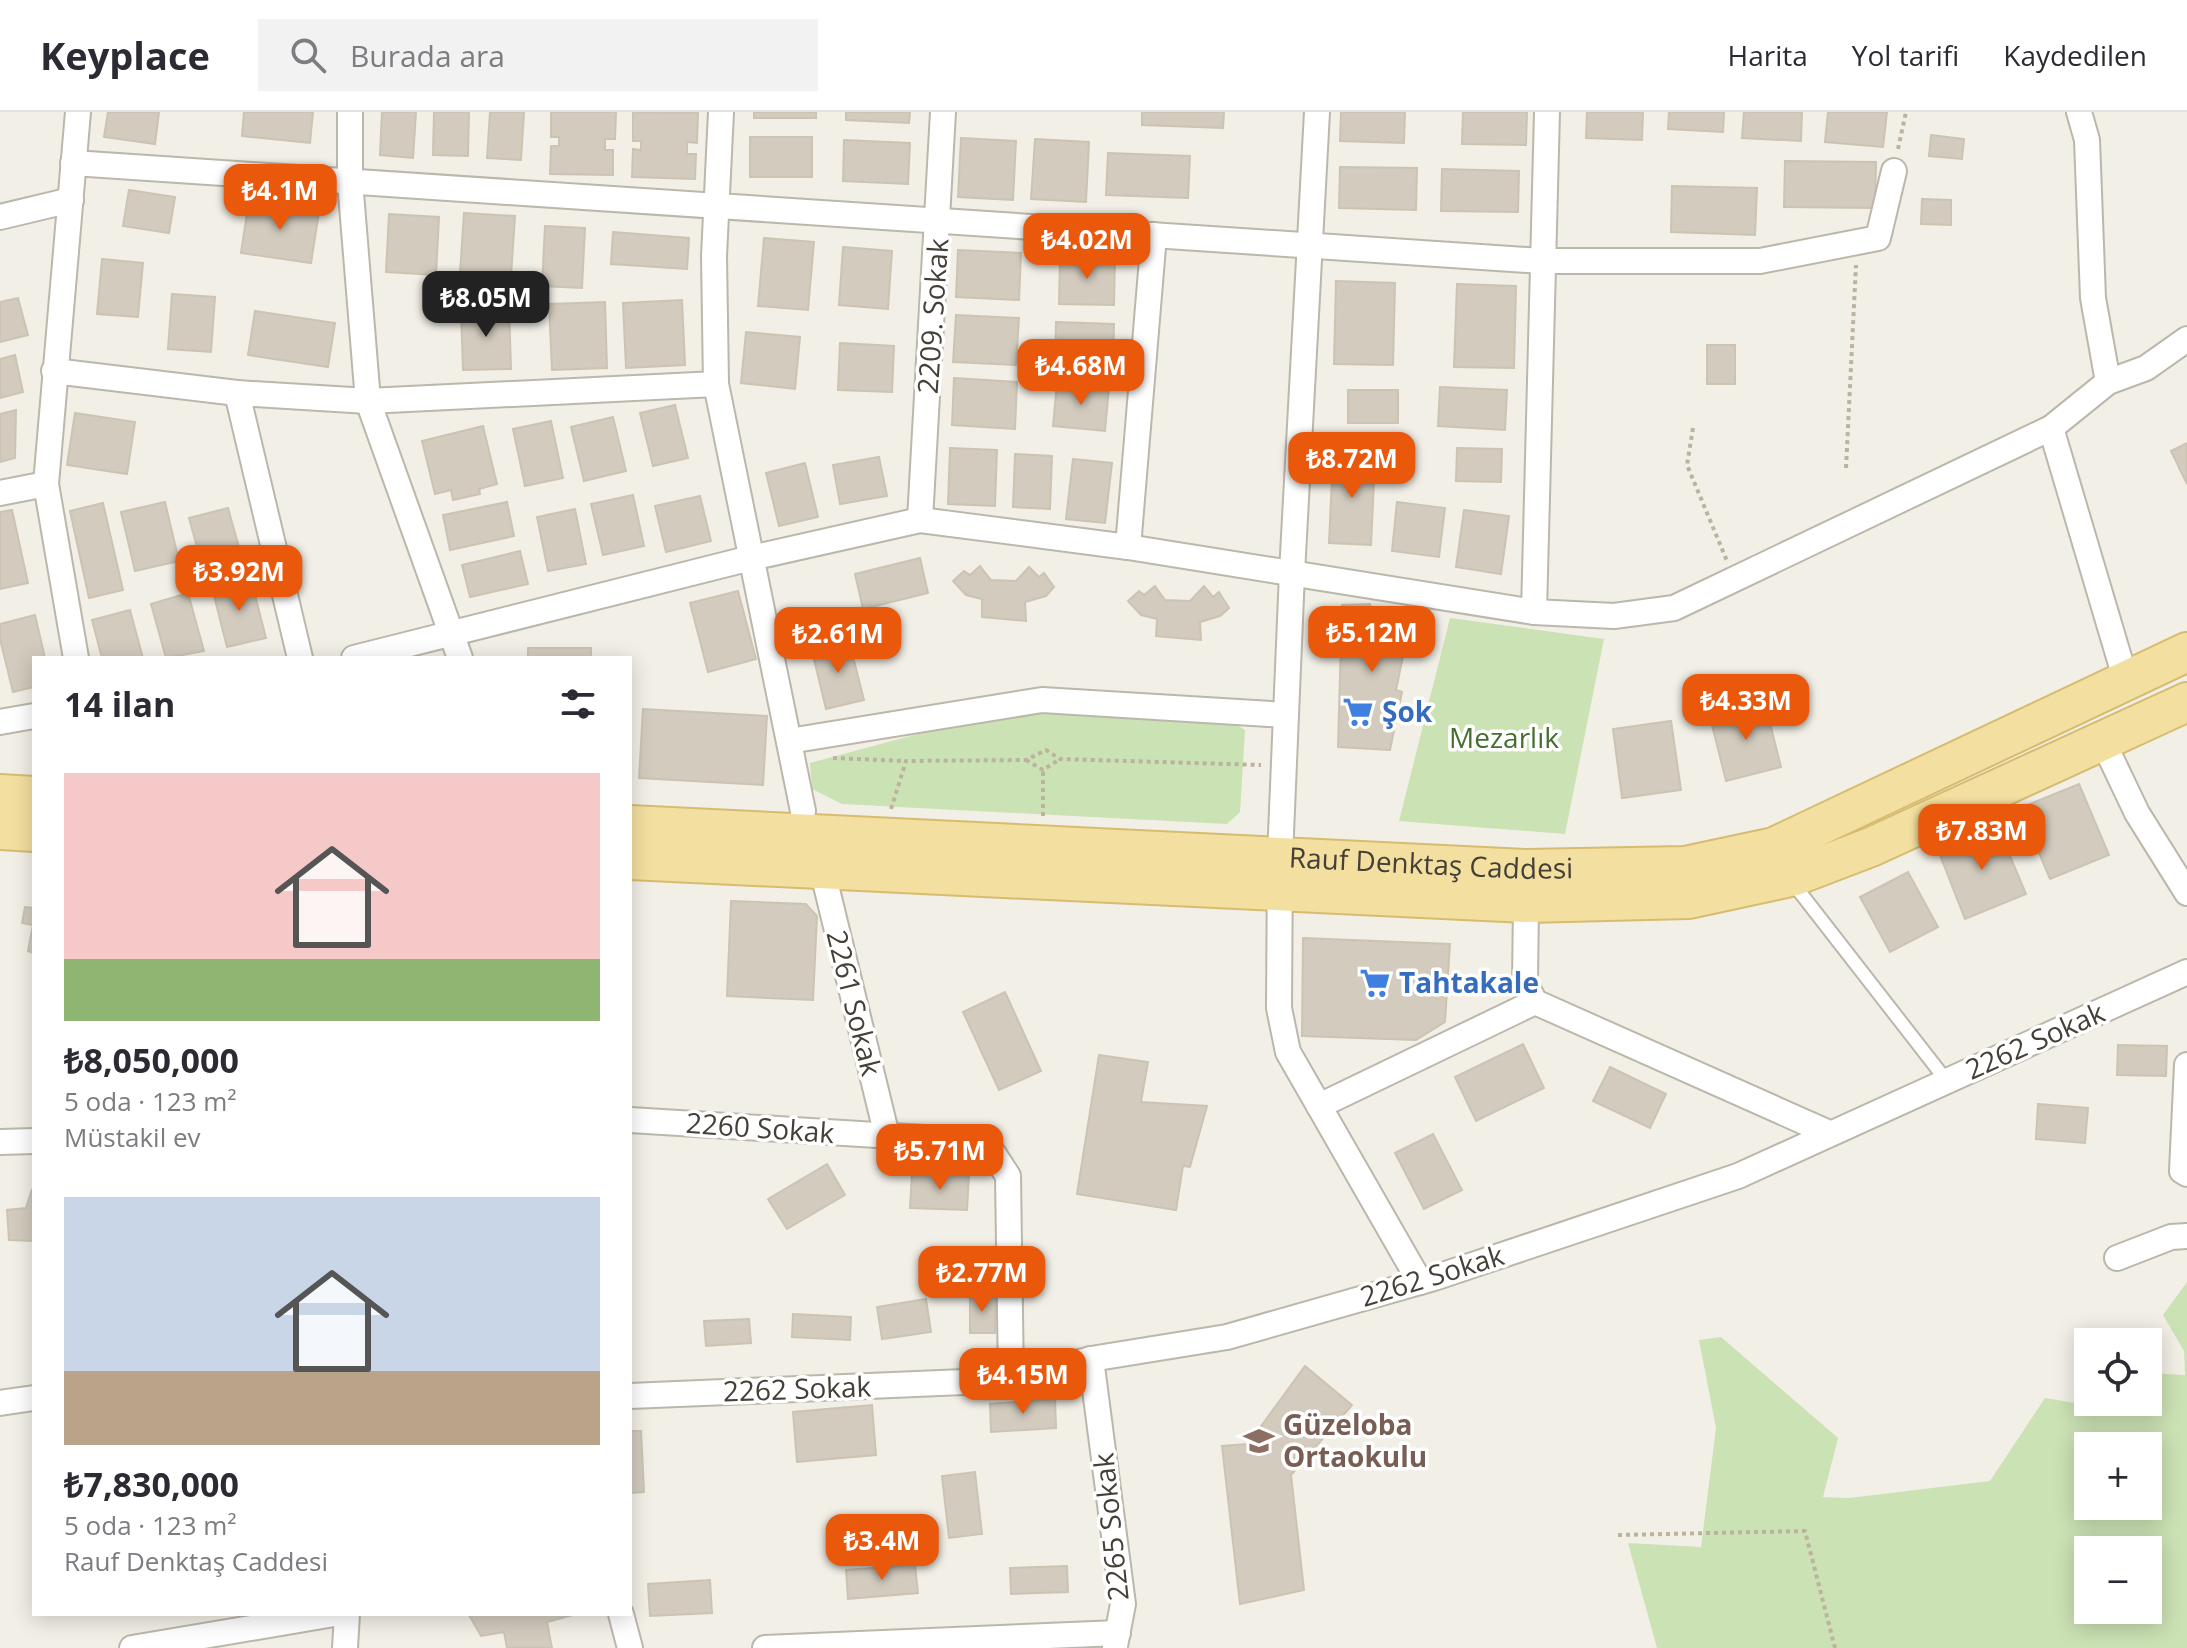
<!DOCTYPE html>
<html lang="tr">
<head>
<meta charset="utf-8">
<style>
	:root { --surface:#fff; --page:#f2f2f3; --text:#2b2b33; --muted:#7c7c81; --line:#e1e1e2; --accent:#ea580c }
	body { margin:0; font-family:"Open Sans",sans-serif; background:var(--page); color:var(--text); height:100vh; display:flex; flex-direction:column; font-size:30px; white-space:nowrap }
	* { box-sizing:border-box; margin:0 }
	p { font-size:26px; color:var(--muted) }
	.icon { flex:none; width:44px; height:44px; fill:none; stroke:currentColor; stroke-width:2; stroke-linecap:round; stroke-linejoin:round }
	.map { position:relative; flex:1; overflow:hidden }
	.details { position:absolute; left:32px; top:544px; width:600px; height:960px; display:flex; flex-direction:column; background:var(--surface); border-radius:0px; box-shadow:0 4px 20px #0003 }
	.details>* { flex:none }
	.buttons { position:absolute; left:2074px; top:1216px; display:grid; gap:16px }
	.buttons a { display:grid; place-items:center; width:88px; height:88px; border-radius:0px; background:var(--surface); box-shadow:0 4px 20px #0003; font-size:40px }
	.price { position:absolute; translate:-50% -68px; padding:0 18px; border-radius:16px; background:var(--accent); color:#fff; font-size:26px; line-height:52px; filter:drop-shadow(0 2px 4px #0008) }
	.price::after { content:''; position:absolute; left:50%; top:48px; width:24px; height:18px; margin-left:-12px; background:inherit; clip-path:polygon(0 0,100% 0,50% 100%) }
	.price.current { background:#222; color:#fff }
	ul { padding:0; list-style:none }
	li { display:grid; align-content:center; gap:16px; height:424px; padding:0 32px }
	li span { display:grid; place-items:center; height:248px; border-radius:0px; color:#555 }
	li>.icon { margin-inline-start:auto }
	span .icon { width:144px; height:144px; fill:#fffc; stroke-width:1 }
	li b { font-size:34px }
	h2 { display:flex; justify-content:space-between; align-items:center; height:96px; padding:0 32px; font-size:34px }
	header { display:flex; align-items:center; gap:48px; box-sizing:border-box; height:112px; padding:0 40px; background:var(--surface); border-bottom:2px solid var(--line) }
	header strong { font-size:38px }
	nav { display:flex; gap:44px; margin-inline-start:auto; font-size:28px }
	.search { width:560px; height:72px; background:var(--page); display:flex; align-items:center; gap:20px; box-sizing:border-box; padding:0 28px; border-radius:0px; color:var(--muted); font-size:30px }
	.map>svg:first-child { display:block }
	.green { fill:#cbe2b4; fill-rule:evenodd }
	.building { fill:#d2cbbe; stroke:#ccc3b2; stroke-width:2 }
	.lines { fill:none; stroke-linecap:round; stroke-linejoin:round }
	.service-casing { stroke:#bcb7ab; stroke-width:16 }
	.minor-casing { stroke:#bcb7ab; stroke-width:28 }
	.primary-casing { stroke:#d6bc70; stroke-width:42 }
	.path { stroke:#bcb39e; stroke-width:4; stroke-dasharray:4 4; stroke-linecap:butt }
	.service { stroke:#fff; stroke-width:12 }
	.minor { stroke:#fff; stroke-width:24 }
	.primary { stroke:#f3df9f; stroke-width:38 }
	.labels { text-anchor:middle; stroke-width:7; stroke-linejoin:round; paint-order:stroke }
	.street-label { font-size:28px; fill:#443f37; stroke:#fff }
	.shop-label { font-size:28px; font-weight:bold; fill:#366cbe; stroke:#fff; text-anchor:start }
	.park-label { font-size:28px; fill:#456f30; stroke:#fff }
	.education-label { font-size:28px; font-weight:bold; fill:#785e54; stroke:#fff; text-anchor:start }
</style>
</head>
<body>
<header>
<strong>Keyplace</strong>
<div class="search"><svg class="icon" aria-label="search" viewBox="0 0 24 24"><circle cx="10" cy="10" r="6"/><path d="M15 15l6 6"/></svg>Burada ara</div>
<nav><a>Harita</a><a>Yol tarifi</a><a>Kaydedilen</a></nav>
</header>
<div class="map">
<svg width="2187" height="1536" viewBox="0 0 2187 1536">
	<rect width="100%" height="100%" fill="#f2efe7"/>
	<g class="green">
		<polygon points="1450,506 1604,527 1565,722 1399,709"/>
		<polygon points="1059,597 1234,611 1245,618 1240,700 1227,712 842,692 812,677 810,651 981,605"/>
		<path d="M2187 1170V1536H1657L1628 1431 1701 1435 1716 1316 1699 1228 1721 1225 1838 1326 1823 1385 1849 1386 1990 1369 2045 1286 2123 1299 2125 1290H2148V1261L2185 1263 2184 1239 2163 1203ZM2088 1334H2148V1394H2088ZM2088 1438H2148V1498H2088Z"/>
	</g>
	<g class="building">
		<polygon points="108,0 159,0 155,32 104,25"/>
		<polygon points="244,0 313,0 310,31 242,24"/>
		<polygon points="382,0 416,0 413,46 380,43"/>
		<polygon points="434,0 469,0 468,44 433,43"/>
		<polygon points="490,0 524,0 521,48 487,46"/>
		<polygon points="551,0 616,0 615,27 605,27 605,38 613,38 613,63 550,62 551,34 559,34 559,25 551,25"/>
		<polygon points="633,0 698,1 697,31 687,30 687,42 696,42 695,67 632,65 633,37 641,38 641,29 633,29"/>
		<rect x="754" y="0" width="62" height="6"/>
		<polygon points="846,0 910,0 909,11 846,8"/>
		<polygon points="1142,0 1224,0 1223,16 1142,13"/>
		<polygon points="1341,0 1405,0 1404,31 1340,29"/>
		<polygon points="1463,0 1527,0 1526,33 1462,32"/>
		<polygon points="1587,0 1643,0 1642,28 1586,26"/>
		<polygon points="1669,0 1724,0 1723,20 1668,17"/>
		<polygon points="1744,0 1802,0 1801,29 1742,26"/>
		<polygon points="1828,0 1887,0 1883,35 1825,30"/>
		<polygon points="1931,23 1964,27 1962,47 1929,44"/>
		<rect x="750" y="25" width="62" height="40"/>
		<polygon points="961,26 1016,29 1013,88 958,85"/>
		<polygon points="1035,27 1089,30 1086,90 1031,87"/>
		<polygon points="844,28 910,31 908,72 843,69"/>
		<polygon points="1108,41 1190,44 1188,86 1106,83"/>
		<polygon points="1785,49 1876,50 1875,96 1784,95"/>
		<polygon points="1340,55 1417,56 1416,98 1339,96"/>
		<polygon points="1442,57 1519,59 1518,100 1441,99"/>
		<polygon points="1672,74 1757,76 1755,123 1671,120"/>
		<polygon points="129,78 175,85 169,121 123,114"/>
		<polygon points="1922,87 1951,88 1951,113 1921,112"/>
		<polygon points="249,88 319,100 311,151 241,141"/>
		<polygon points="464,101 515,104 511,164 460,161"/>
		<polygon points="389,102 439,105 436,163 386,160"/>
		<polygon points="545,114 585,116 582,176 542,174"/>
		<polygon points="613,120 689,126 687,157 611,152"/>
		<polygon points="764,126 814,130 808,198 758,194"/>
		<polygon points="843,135 892,139 888,197 839,193"/>
		<polygon points="958,138 1021,141 1019,188 956,185"/>
		<polygon points="1060,145 1115,146 1114,193 1059,192"/>
		<polygon points="102,147 143,151 138,205 97,202"/>
		<polygon points="1336,169 1395,171 1393,253 1334,252"/>
		<polygon points="1457,172 1516,174 1514,256 1454,255"/>
		<polygon points="172,182 215,185 211,240 168,237"/>
		<polygon points="18,186 28,223 0,230 0,190"/>
		<polygon points="682,188 685,253 626,256 623,191"/>
		<polygon points="605,190 607,256 552,258 549,192"/>
		<polygon points="509,195 511,257 463,258 461,197"/>
		<polygon points="255,199 335,211 328,255 248,243"/>
		<polygon points="956,203 1019,206 1016,253 953,250"/>
		<polygon points="1056,210 1114,212 1113,252 1055,250"/>
		<polygon points="746,220 800,225 795,277 741,271"/>
		<polygon points="840,231 894,234 892,280 838,278"/>
		<rect x="1707" y="233" width="28" height="39"/>
		<polygon points="15,243 23,280 0,286 0,247"/>
		<polygon points="954,266 1017,270 1015,317 952,313"/>
		<polygon points="1057,271 1109,275 1105,319 1053,314"/>
		<polygon points="1440,275 1507,278 1505,318 1438,314"/>
		<rect x="1348" y="278" width="50" height="33"/>
		<polygon points="675,293 688,346 653,354 640,301"/>
		<polygon points="16,298 15,346 0,350 0,302"/>
		<polygon points="75,301 135,310 127,362 67,353"/>
		<polygon points="613,305 626,359 584,369 571,315"/>
		<polygon points="551,309 563,366 525,374 513,317"/>
		<polygon points="483,314 497,372 479,377 480,382 453,388 451,378 435,382 422,329"/>
		<polygon points="2187,331 2187,372 2171,339"/>
		<polygon points="950,336 997,338 995,394 948,392"/>
		<polygon points="1457,336 1502,337 1501,370 1456,369"/>
		<polygon points="1015,342 1052,344 1050,397 1013,395"/>
		<polygon points="1333,344 1375,346 1371,433 1329,431"/>
		<polygon points="879,345 887,384 840,392 833,353"/>
		<polygon points="1073,347 1112,351 1105,411 1066,407"/>
		<polygon points="805,351 818,405 779,414 766,361"/>
		<polygon points="633,383 644,434 603,443 591,392"/>
		<polygon points="700,384 711,429 666,440 655,394"/>
		<polygon points="165,390 179,449 135,459 121,400"/>
		<polygon points="507,390 514,424 450,438 443,403"/>
		<polygon points="1397,390 1445,396 1439,445 1392,439"/>
		<polygon points="103,391 123,478 89,486 70,399"/>
		<polygon points="228,396 242,446 203,457 189,406"/>
		<polygon points="575,397 586,452 548,459 537,405"/>
		<polygon points="12,398 28,471 0,477 0,400"/>
		<polygon points="1464,398 1509,404 1501,462 1456,455"/>
		<polygon points="520,439 528,472 470,485 462,453"/>
		<polygon points="920,446 928,481 863,497 855,462"/>
		<polygon points="980,454 991,468 1016,469 1029,455 1039,465 1044,461 1054,475 1046,484 1025,490 1026,509 982,505 982,487 966,483 953,469 964,459 970,463"/>
		<polygon points="251,467 266,526 227,535 212,476"/>
		<polygon points="1155,474 1165,488 1190,489 1204,474 1213,485 1219,480 1229,496 1220,504 1200,510 1201,528 1156,524 1157,507 1141,503 1128,489 1139,479 1144,483"/>
		<polygon points="738,479 756,547 708,560 690,491"/>
		<polygon points="188,481 204,539 166,546 151,492"/>
		<polygon points="1370,492 1372,499 1418,498 1409,543 1403,544 1396,578 1402,580 1390,638 1338,635 1342,493"/>
		<polygon points="130,498 143,546 102,546 92,508"/>
		<polygon points="35,503 45,546 34,546 34,575 13,580 0,527 0,512"/>
		<polygon points="849,529 864,588 826,597 812,539"/>
		<rect x="528" y="536" width="63" height="10"/>
		<polygon points="1765,591 1781,655 1726,669 1710,605"/>
		<polygon points="643,597 767,604 763,673 639,666"/>
		<polygon points="1671,609 1681,678 1622,686 1613,617"/>
		<polygon points="2079,672 2109,743 2050,767 2020,696"/>
		<polygon points="1997,713 2026,782 1965,807 1938,738"/>
		<polygon points="1908,760 1938,815 1890,840 1860,785"/>
		<polygon points="731,789 806,792 817,804 813,888 727,884"/>
		<polygon points="25,795 34,796 34,841 28,839 33,813 22,811"/>
		<polygon points="1303,826 1450,832 1445,910 1416,928 1302,924"/>
		<polygon points="1005,880 1041,959 999,978 963,900"/>
		<polygon points="1523,932 1544,976 1476,1009 1455,965"/>
		<polygon points="2118,933 2167,934 2166,964 2117,963"/>
		<polygon points="1099,943 1148,950 1141,990 1207,994 1190,1055 1183,1054 1176,1098 1077,1082"/>
		<polygon points="1610,955 1666,982 1650,1016 1593,989"/>
		<polygon points="2038,992 2088,996 2085,1031 2036,1027"/>
		<polygon points="1433,1022 1462,1078 1424,1097 1395,1041"/>
		<polygon points="827,1052 845,1083 787,1117 768,1087"/>
		<polygon points="912,1061 969,1063 967,1098 910,1096"/>
		<polygon points="32,1077 34,1129 9,1128 7,1098 26,1096"/>
		<rect x="970" y="1184" width="25" height="37"/>
		<polygon points="926,1187 931,1220 882,1227 877,1195"/>
		<polygon points="793,1202 851,1205 850,1228 792,1225"/>
		<polygon points="749,1207 751,1231 706,1234 704,1209"/>
		<polygon points="1305,1254 1352,1293 1291,1363 1304,1478 1240,1492 1222,1334 1248,1332"/>
		<polygon points="1055,1287 1056,1316 991,1320 990,1292"/>
		<polygon points="872,1293 876,1343 797,1350 793,1300"/>
		<polygon points="630,1319 641,1319 644,1380 630,1381"/>
		<polygon points="975,1360 982,1422 949,1426 942,1364"/>
		<polygon points="915,1453 918,1481 848,1487 846,1458"/>
		<polygon points="1067,1454 1068,1480 1011,1482 1010,1456"/>
		<polygon points="710,1468 712,1501 650,1504 648,1472"/>
		<polygon points="576,1502 547,1510 552,1536 507,1536 504,1520 481,1524 469,1503"/>
	</g>
	<g class="lines">
		<g class="service-casing">
			<polyline id="service" points="1799,779 1946,968"/>
		</g>
		<g class="minor-casing">
			<g id="minor">
				<polyline points="350,0 350,69 368,289 460,546"/>
				<polyline points="721,0 714,144 716,272 803,699"/>
				<polyline points="1317,0 1292,461 1280,745 1279,896 1288,940 1420,1170"/>
				<polyline points="2079,0 2087,28 2093,186 2108,270"/>
				<polyline points="73,51 1542,149 1760,149 1878,126 1894,59"/>
				<polyline points="0,105 71,88"/>
				<polyline points="54,259 237,281 368,289 716,272"/>
				<polyline points="237,281 300,546"/>
				<polyline points="2051,316 2126,569"/>
				<polyline points="0,381 46,372"/>
				<polyline points="920,408 943,0"/>
				<polyline points="1128,435 1154,123"/>
				<polyline points="1534,500 1547,0"/>
				<polyline points="76,546 46,372 78,0"/>
				<polyline points="354,546 751,446 920,408 1128,435 1534,500 1614,504 1674,496 2051,316 2108,270 2146,256 2187,227"/>
				<polyline points="0,610 34,604"/>
				<polyline points="2111,626 2107,638 2137,701 2187,781"/>
				<polyline points="789,629 1042,588 1286,603"/>
				<polyline points="822,757 887,1024"/>
				<polyline points="1526,791 1525,871 1535,890 1829,1021"/>
				<polyline points="2187,953 2182,1059 2187,1062"/>
				<polyline points="1319,994 1535,890"/>
				<polyline points="630,1008 958,1028 993,1041 1008,1064 1011,1268"/>
				<polyline points="0,1030 34,1029"/>
				<polyline points="2117,1146 2171,1125 2187,1124"/>
				<polyline points="1091,1247 1123,1492 1115,1534"/>
				<polyline points="630,1284 1011,1268 1091,1247 1227,1225 1434,1166 1738,1064 2187,860"/>
				<polyline points="0,1291 34,1286"/>
				<polyline points="621,1502 630,1536"/>
				<polyline points="132,1536 334,1502"/>
				<polyline points="345,1536 347,1502"/>
				<polyline points="765,1536 1118,1521"/>
			</g>
		</g>
		<g class="primary-casing">
			<g id="primary">
				<polyline points="0,682 34,684"/>
				<path id="s1" d="M630 713 1526 757 1685 754 1774 735 2187 540"/>
				<polyline points="0,718 34,720"/>
				<polyline points="630,748 1526,791 1689,787 1795,764 1871,735 2187,590"/>
			</g>
		</g>
		<g class="path">
			<polyline points="1898,37 1906,0"/>
			<polyline points="1693,316 1687,353 1727,449"/>
			<polyline points="1846,356 1856,153"/>
			<polyline points="833,646 906,649"/>
			<polyline points="1026,648 1043,658 1060,647"/>
			<polyline points="891,697 906,649 1026,648 1046,638 1060,647 1261,653"/>
			<polyline points="1043,704 1043,658"/>
			<polyline points="1618,1423 1805,1419 1835,1536"/>
		</g>
		<use href="#service" class="service"/>
		<use href="#minor" class="minor"/>
		<use href="#primary" class="primary"/>
	</g>
	<defs>
		<g id="supermarket-bare" transform="scale(2.4)"><path d="M-6-5.5h2.5l.6 2H6L4.5 2H-2.5L-4.4-4H-6ZM-1.5 3.2a1.3 1.3 0 1 0 .1 0ZM3 3.2a1.3 1.3 0 1 0 .1 0Z" fill="#3f7fe0" stroke="#fff" stroke-width="2.5" paint-order="stroke"/></g>
		<g id="school-bare" transform="scale(2.4)"><path d="M0-5L7-2L0 1L-7-2ZM-4 1L0 2.5L4 1V4Q0 6-4 4Z" fill="#8d6e63" stroke="#fff" stroke-width="2.5" paint-order="stroke"/></g>
	</defs>
	<g fill-rule="evenodd">
		<use href="#supermarket-bare" x="1358" y="600"/>
		<use href="#supermarket-bare" x="1375" y="871"/>
		<use href="#school-bare" x="1259" y="1329"/>
	</g>
	<g class="labels">
		<g class="street-label">
			<text transform="translate(933 204) rotate(-86)" y="10">2209. Sokak</text>
			<text dy="10" stroke="none"><textPath href="#s1" startOffset="802">Rauf Denktaş Caddesi</textPath></text>
			<text transform="translate(854 891) rotate(76)" y="10">2261 Sokak</text>
			<text transform="translate(2035 929) rotate(-24)" y="10">2262 Sokak</text>
			<text transform="translate(760 1016) rotate(4)" y="10">2260 Sokak</text>
			<text transform="translate(1432 1164) rotate(-17)" y="10">2262 Sokak</text>
			<text transform="translate(797 1277) rotate(-2)" y="10">2262 Sokak</text>
			<text transform="translate(1111 1415) rotate(-96)" y="10">2265 Sokak</text>
		</g>
		<g class="shop-label">
			<text x="1382" y="610">Şok</text>
			<text x="1399" y="881">Tahtakale</text>
		</g>
		<g class="park-label">
			<text x="1504" y="636">Mezarlık</text>
		</g>
		<g class="education-label">
			<text x="1283" y="1323">Güzeloba<tspan x="1283" dy="32">Ortaokulu</tspan></text>
		</g>
	</g>
</svg>
<div class="buttons">
<a><svg class="icon" aria-label="locate" viewBox="0 0 24 24"><circle cx="12" cy="12" r="6"/><path d="M12 2v4M12 18v4M2 12h4M18 12h4"/></svg></a>
<a>+</a>
<a>−</a>
</div>
<b class="price" style="left:280px;top:120px">₺4.1M</b>
<b class="price" style="left:1087px;top:169px">₺4.02M</b>
<b class="price current" style="left:486px;top:227px">₺8.05M</b>
<b class="price" style="left:1081px;top:295px">₺4.68M</b>
<b class="price" style="left:1352px;top:388px">₺8.72M</b>
<b class="price" style="left:239px;top:501px">₺3.92M</b>
<b class="price" style="left:1372px;top:562px">₺5.12M</b>
<b class="price" style="left:838px;top:563px">₺2.61M</b>
<b class="price" style="left:1746px;top:630px">₺4.33M</b>
<b class="price" style="left:1982px;top:760px">₺7.83M</b>
<b class="price" style="left:940px;top:1080px">₺5.71M</b>
<b class="price" style="left:982px;top:1202px">₺2.77M</b>
<b class="price" style="left:1023px;top:1304px">₺4.15M</b>
<b class="price" style="left:882px;top:1470px">₺3.4M</b>
<section class="details">
<h2>14 ilan<svg class="icon" aria-label="filters" viewBox="0 0 24 24"><path d="M4 7h16M4 17h16"/><circle cx="9" cy="7" r="2"/><circle cx="15" cy="17" r="2"/></svg></h2>
<ul>
<li><span style="background:linear-gradient(#f6c9c9 75%,#8fb573 0)"><svg class="icon" aria-label="home" viewBox="0 0 24 24"><path d="M3 11l9-7 9 7M6 9v11h12V9"/></svg></span><div><b>₺8,050,000</b><p>5 oda · 123 m²</p><p>Müstakil ev</p></div></li>
<li><span style="background:linear-gradient(#c9d6e8 70%,#b9a48a 0)"><svg class="icon" aria-label="home" viewBox="0 0 24 24"><path d="M3 11l9-7 9 7M6 9v11h12V9"/></svg></span><div><b>₺7,830,000</b><p>5 oda · 123 m²</p><p>Rauf Denktaş Caddesi</p></div></li>
</ul>
</section>
</div>
</body>
</html>
